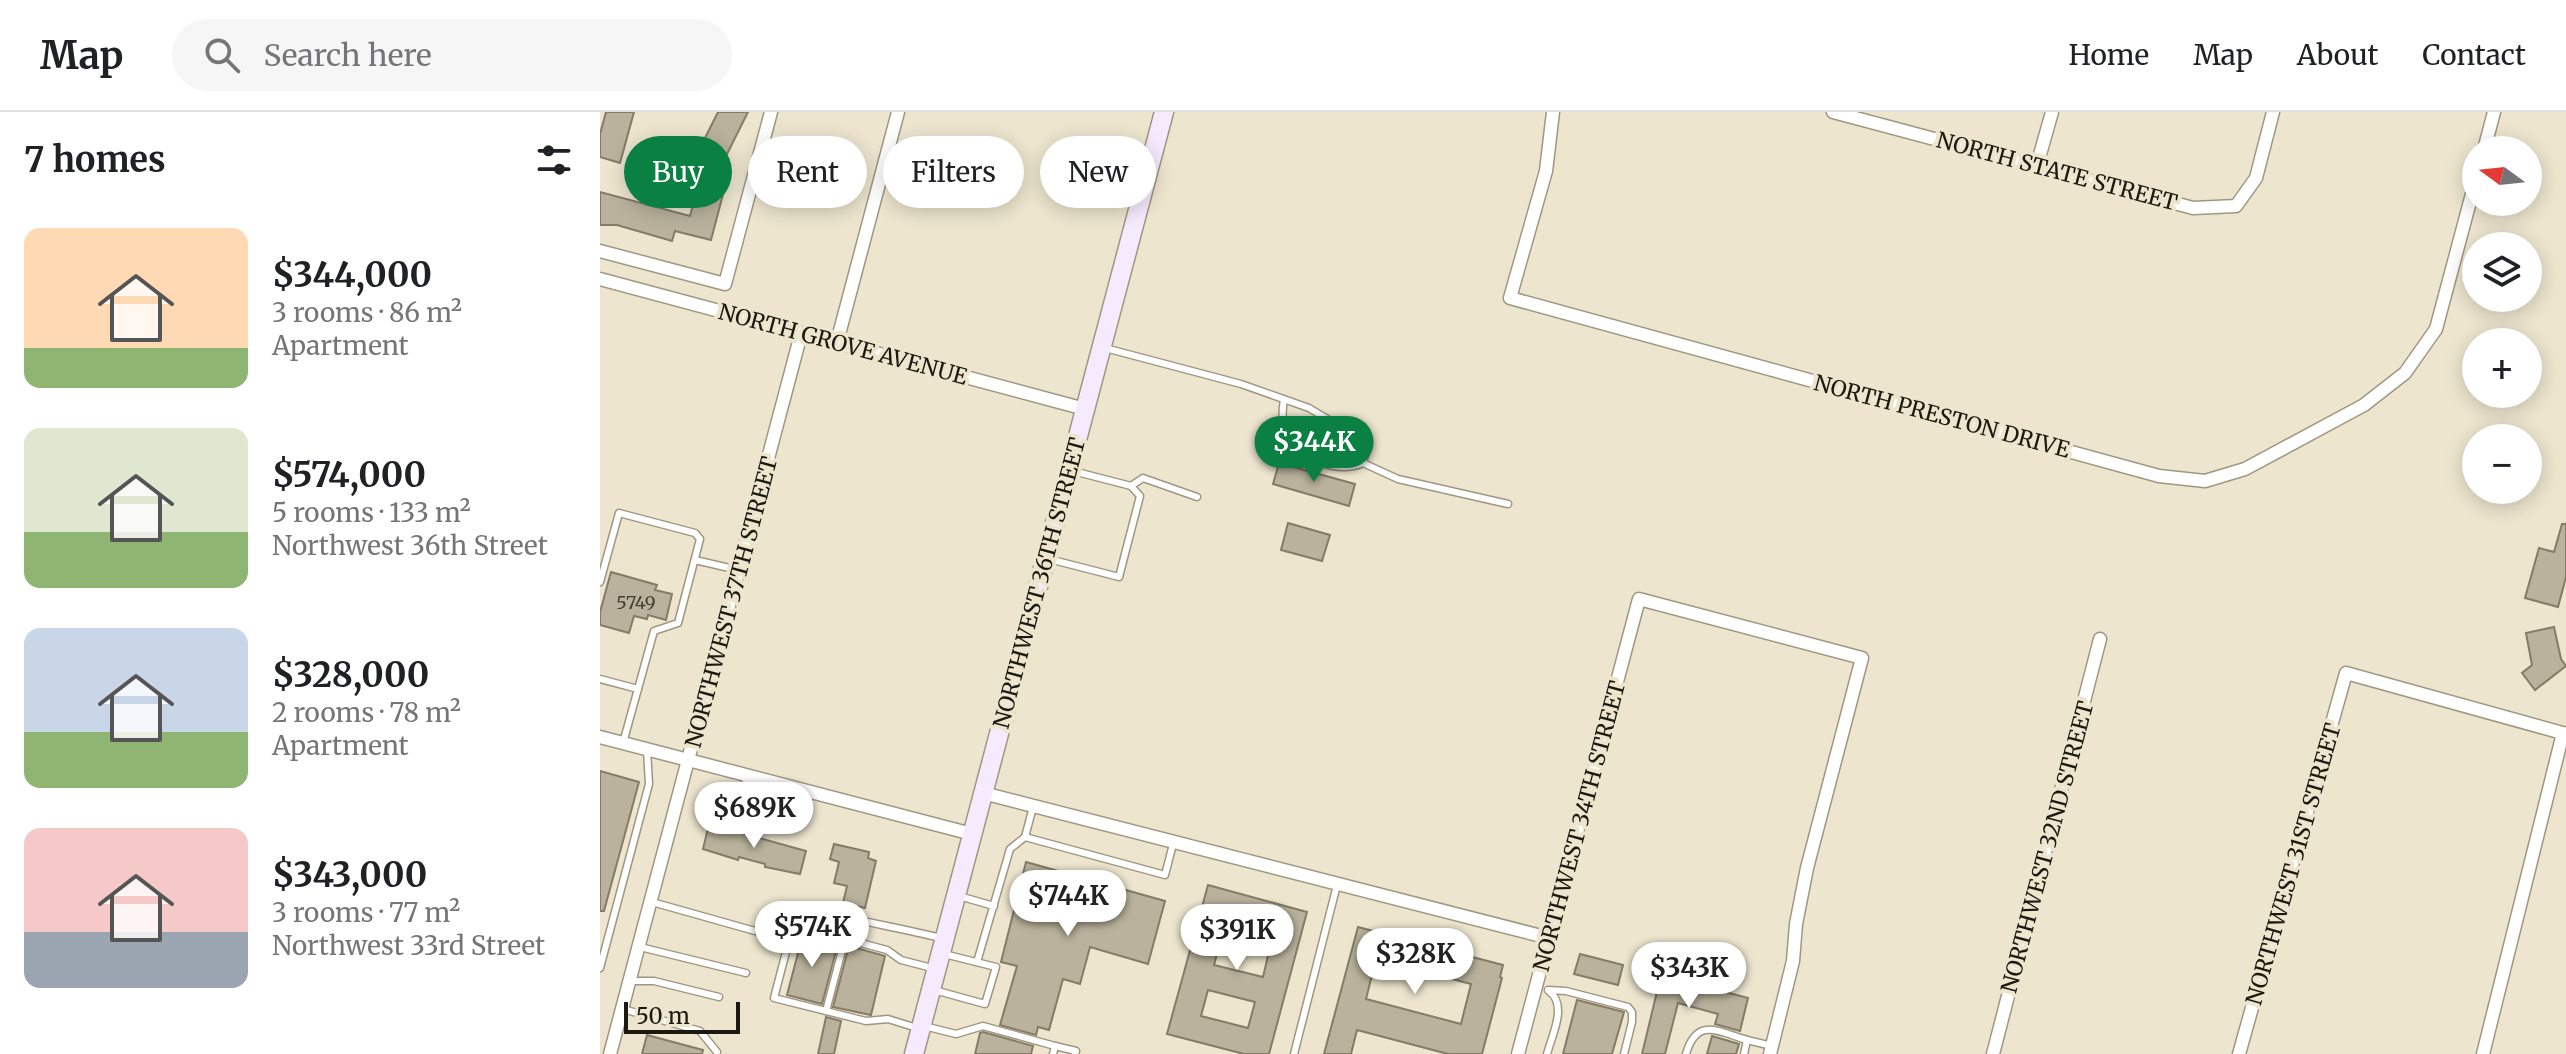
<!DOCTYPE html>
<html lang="en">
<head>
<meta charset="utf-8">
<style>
	:root { --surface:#fff; --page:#f6f6f6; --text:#202124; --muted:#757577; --line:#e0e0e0; --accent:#0b8043 }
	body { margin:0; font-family:Merriweather,serif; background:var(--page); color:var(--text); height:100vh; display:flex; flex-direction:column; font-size:30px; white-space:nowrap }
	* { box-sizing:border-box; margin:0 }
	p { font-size:26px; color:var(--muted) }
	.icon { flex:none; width:44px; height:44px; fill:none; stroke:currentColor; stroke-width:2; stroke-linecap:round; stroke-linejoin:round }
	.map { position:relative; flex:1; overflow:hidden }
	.details { display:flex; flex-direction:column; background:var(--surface); width:600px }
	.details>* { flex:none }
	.hud { position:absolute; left:24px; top:24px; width:760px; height:72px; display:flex; gap:16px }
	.needle { width:52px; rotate:285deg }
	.buttons { position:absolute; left:1862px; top:24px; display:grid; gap:16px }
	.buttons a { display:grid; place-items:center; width:80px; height:80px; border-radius:50%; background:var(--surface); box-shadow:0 4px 20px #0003; font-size:40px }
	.scale { position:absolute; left:24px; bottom:20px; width:116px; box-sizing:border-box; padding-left:8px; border:4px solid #1c1911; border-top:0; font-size:22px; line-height:28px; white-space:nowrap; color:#1c1911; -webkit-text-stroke:6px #ede5ce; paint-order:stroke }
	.price { position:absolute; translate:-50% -68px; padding:0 18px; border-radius:28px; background:#fff; color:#222; font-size:26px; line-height:52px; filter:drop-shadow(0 2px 4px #0008) }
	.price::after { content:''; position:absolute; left:50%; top:48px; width:24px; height:18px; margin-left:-12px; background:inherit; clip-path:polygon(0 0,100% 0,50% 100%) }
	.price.selected { background:var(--accent); color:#fff }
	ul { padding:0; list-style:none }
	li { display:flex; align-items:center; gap:24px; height:200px; padding:0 24px }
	li span { display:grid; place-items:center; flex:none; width:224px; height:160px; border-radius:16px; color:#555 }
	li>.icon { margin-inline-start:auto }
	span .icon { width:96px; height:96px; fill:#fffc; stroke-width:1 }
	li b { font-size:34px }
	h2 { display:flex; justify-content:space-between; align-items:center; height:96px; padding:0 24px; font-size:34px }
	.pill { padding:0 28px; border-radius:36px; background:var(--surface); box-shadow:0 4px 20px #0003; font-size:28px; line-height:72px }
	.pill.selected { background:var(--accent); color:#fff }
	header { display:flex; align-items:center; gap:48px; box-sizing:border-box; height:112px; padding:0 40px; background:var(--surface); border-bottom:2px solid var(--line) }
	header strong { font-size:38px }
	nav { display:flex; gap:44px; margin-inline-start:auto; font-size:28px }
	.search { width:560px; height:72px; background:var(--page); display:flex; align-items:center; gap:20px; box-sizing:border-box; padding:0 28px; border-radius:44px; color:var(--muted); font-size:30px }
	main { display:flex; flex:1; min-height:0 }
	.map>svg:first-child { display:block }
	.building { fill:#bab29c; stroke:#847c67; stroke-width:2; fill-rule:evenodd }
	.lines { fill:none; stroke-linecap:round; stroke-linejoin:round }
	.lane-casing { stroke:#9f9782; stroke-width:9 }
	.street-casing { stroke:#9f9782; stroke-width:15 }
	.secondary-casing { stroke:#9f9782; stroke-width:21 }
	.lane { stroke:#fff; stroke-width:6 }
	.street { stroke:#fff; stroke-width:12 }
	.secondary { stroke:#f6eafe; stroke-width:18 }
	.labels { text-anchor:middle; stroke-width:8; stroke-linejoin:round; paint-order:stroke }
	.number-label { font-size:18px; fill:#443f34 }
	.street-label { font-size:22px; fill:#1c1911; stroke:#ede5ce }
</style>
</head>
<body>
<header>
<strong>Map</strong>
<div class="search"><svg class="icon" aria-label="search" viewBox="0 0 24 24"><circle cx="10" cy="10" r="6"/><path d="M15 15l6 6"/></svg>Search here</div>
<nav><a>Home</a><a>Map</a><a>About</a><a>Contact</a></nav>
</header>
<main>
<section class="details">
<h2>7 homes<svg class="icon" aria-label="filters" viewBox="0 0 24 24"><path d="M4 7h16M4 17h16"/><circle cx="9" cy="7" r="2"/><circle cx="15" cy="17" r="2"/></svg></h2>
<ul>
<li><span style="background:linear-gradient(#ffd9b3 75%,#8fb573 0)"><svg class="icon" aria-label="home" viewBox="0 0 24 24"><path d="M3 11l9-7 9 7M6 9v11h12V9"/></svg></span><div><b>$344,000</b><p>3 rooms · 86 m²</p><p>Apartment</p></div></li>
<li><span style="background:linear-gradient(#dfe7d0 65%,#8fb573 0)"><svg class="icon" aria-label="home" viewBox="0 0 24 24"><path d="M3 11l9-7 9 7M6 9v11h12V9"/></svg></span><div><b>$574,000</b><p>5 rooms · 133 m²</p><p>Northwest 36th Street</p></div></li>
<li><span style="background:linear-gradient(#c9d6e8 65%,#8fb573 0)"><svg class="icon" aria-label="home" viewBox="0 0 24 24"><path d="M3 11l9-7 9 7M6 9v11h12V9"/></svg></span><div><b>$328,000</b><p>2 rooms · 78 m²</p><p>Apartment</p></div></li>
<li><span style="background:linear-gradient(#f6c9c9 65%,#9aa5b1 0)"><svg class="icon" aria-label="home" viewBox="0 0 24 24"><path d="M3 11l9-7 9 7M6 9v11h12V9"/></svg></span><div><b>$343,000</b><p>3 rooms · 77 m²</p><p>Northwest 33rd Street</p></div></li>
</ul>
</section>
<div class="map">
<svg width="1966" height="942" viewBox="0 0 1966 942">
	<rect width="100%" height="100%" fill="#ede5ce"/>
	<g class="building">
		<polygon points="6,0 34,0 20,51 0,45 0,22"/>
		<polygon points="118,0 148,0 114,68 126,71 111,128 75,119 72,129 17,113 0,113 0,80 90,104 102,59 91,54"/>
		<polygon points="679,351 755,372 749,394 673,372"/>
		<polygon points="688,411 730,423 722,449 681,438"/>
		<polygon points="1962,412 1966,412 1966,465 1958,495 1925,486 1939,436 1954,440"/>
		<polygon points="11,460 57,473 55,478 72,482 66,508 48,503 47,507 34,504 29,521 0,513 0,500"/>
		<polygon points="1954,515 1961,547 1966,554 1935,578 1922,561 1932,553 1926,521"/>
		<polygon points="0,659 39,670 4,799 0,799"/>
		<polygon points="109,712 206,739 200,762 165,755 165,752 139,745 138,748 103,737"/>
		<polygon points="234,732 269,740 268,746 276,749 265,796 243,791 247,774 234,771 239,750 230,747"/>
		<polygon points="426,750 565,789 548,852 490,835 480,872 463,867 449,918 438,915 436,923 400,913 417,854 401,850"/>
		<path d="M608 773 707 800 669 942H644L567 922ZM627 805 674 818 663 865 614 853ZM608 878 655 890 648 916 601 904Z"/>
		<path d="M758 815 903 853 900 865 902 866 882 942H848L757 918 751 942H724ZM776 847 871 872 861 912 766 887Z"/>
		<polygon points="203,822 238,831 222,892 187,883"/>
		<polygon points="249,834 285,844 271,903 233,895"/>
		<polygon points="980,842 1023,853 1018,873 974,862"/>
		<polygon points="1061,863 1148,886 1140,919 1115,912 1118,902 1078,891 1065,942 1042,942"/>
		<polygon points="977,888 1024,900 1012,942 963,942"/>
		<polygon points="226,905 241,909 234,942 218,942"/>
		<polygon points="383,920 433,934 431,942 375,942 380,921"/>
		<polygon points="47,923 103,938 102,942 42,942"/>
		<polygon points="1112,924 1139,932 1136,942 1107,942"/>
	</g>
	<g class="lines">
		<g class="lane-casing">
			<g id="lane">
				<path d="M505 236 641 272 709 296 759 326 766 339 763 351C749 357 735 356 720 350 713 347 703 345 697 341 682 329 681 304 684 287"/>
				<polyline points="763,351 798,367 908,392"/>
				<polyline points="531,374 543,366 597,385"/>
				<polyline points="449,447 519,465 540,384 531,374 473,359"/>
				<polyline points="95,448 138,458"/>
				<polyline points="0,470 19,401 95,421 100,427 78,511 54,519 23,631"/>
				<polyline points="0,567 38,577"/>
				<polyline points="112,687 194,707 202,678"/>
				<polyline points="139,694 147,664"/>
				<polyline points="425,725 433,695"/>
				<polyline points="359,784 394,794"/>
				<polyline points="52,790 155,819"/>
				<path d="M208 796C252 808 296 815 341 826"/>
				<polyline points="40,835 146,861"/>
				<polyline points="377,850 410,737 425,725 565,763 573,732"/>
				<polyline points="0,856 49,672 47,638"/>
				<polyline points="30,869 54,869 119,885"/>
				<polyline points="334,878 385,892 396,855 344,842"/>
				<polyline points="948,878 966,879 1028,895 1032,900 1032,910 1024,942"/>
				<polyline points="23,897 100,919 117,940"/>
				<polyline points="226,899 245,827"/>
				<polyline points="324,914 356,922 383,914 455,934 453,942"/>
				<polyline points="317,916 288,907 266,909 174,886 193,813 287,838 301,848 332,856"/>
				<polyline points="455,934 476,939 475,942"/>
				<polyline points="694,942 737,773"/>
				<path d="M947 942C952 923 968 893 949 879"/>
				<path d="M1086 942C1097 904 1119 920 1147 928"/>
				<polyline points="1144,942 1147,928 1172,934"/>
			</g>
		</g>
		<g class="street-casing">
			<g id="street">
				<polyline points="953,0 946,59 910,186 1559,364 1605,369 1645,357 1764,293 1805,261 1836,217 1876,67"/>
				<polyline points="1233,0 1593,96 1636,94 1656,66 1673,0"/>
				<polyline points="1884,38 1894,0"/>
				<polyline points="1437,53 1452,0"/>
				<polyline points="0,139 125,172 171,0"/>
				<polyline points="0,167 485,297"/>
				<polyline points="237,230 298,0"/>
				<polyline points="0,625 372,722"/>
				<polyline points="383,681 949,826"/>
				<polyline points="10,942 201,222"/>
				<polyline points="918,942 1039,487 1262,546 1207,756 1196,812 1193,849 1170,942"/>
				<polyline points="1393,942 1500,527"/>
				<polyline points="1639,942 1746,561 1966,622"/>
				<polyline points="1883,942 1963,621"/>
			</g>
		</g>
		<g class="secondary-casing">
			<polyline id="secondary" points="314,942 564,0"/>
		</g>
		<use href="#lane" class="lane"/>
		<use href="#street" class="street"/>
		<use href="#secondary" class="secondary"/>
	</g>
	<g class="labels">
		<g class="number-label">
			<text x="36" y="497">5749</text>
		</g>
		<g class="street-label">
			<text transform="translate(1457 59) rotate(15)" y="8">NORTH STATE STREET</text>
			<text transform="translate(243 232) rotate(15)" y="8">NORTH GROVE AVENUE</text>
			<text transform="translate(1342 304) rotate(15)" y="8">NORTH PRESTON DRIVE</text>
			<text transform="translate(439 471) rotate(-75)" y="8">NORTHWEST 36TH STREET</text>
			<text transform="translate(131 490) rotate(-75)" y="8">NORTHWEST 37TH STREET</text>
			<text transform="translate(979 714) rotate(-75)" y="8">NORTHWEST 34TH STREET</text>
			<text transform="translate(1447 735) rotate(-75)" y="8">NORTHWEST 32ND STREET</text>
			<text transform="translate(1693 752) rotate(-74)" y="8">NORTHWEST 31ST STREET</text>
		</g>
	</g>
</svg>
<div class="buttons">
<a><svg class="needle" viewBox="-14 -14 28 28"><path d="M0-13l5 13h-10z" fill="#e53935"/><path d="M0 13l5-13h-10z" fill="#757577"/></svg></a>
<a><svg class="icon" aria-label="layers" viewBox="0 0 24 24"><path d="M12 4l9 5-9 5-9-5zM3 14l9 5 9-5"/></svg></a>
<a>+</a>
<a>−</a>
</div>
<div class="scale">50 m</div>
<b class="price selected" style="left:714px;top:372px">$344K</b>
<b class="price" style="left:154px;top:738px">$689K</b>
<b class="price" style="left:468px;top:826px">$744K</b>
<b class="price" style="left:212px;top:857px">$574K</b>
<b class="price" style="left:637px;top:860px">$391K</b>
<b class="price" style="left:815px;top:884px">$328K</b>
<b class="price" style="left:1089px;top:898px">$343K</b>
<div class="hud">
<a class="pill selected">Buy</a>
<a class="pill">Rent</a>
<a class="pill">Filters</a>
<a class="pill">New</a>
</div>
</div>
</main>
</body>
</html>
